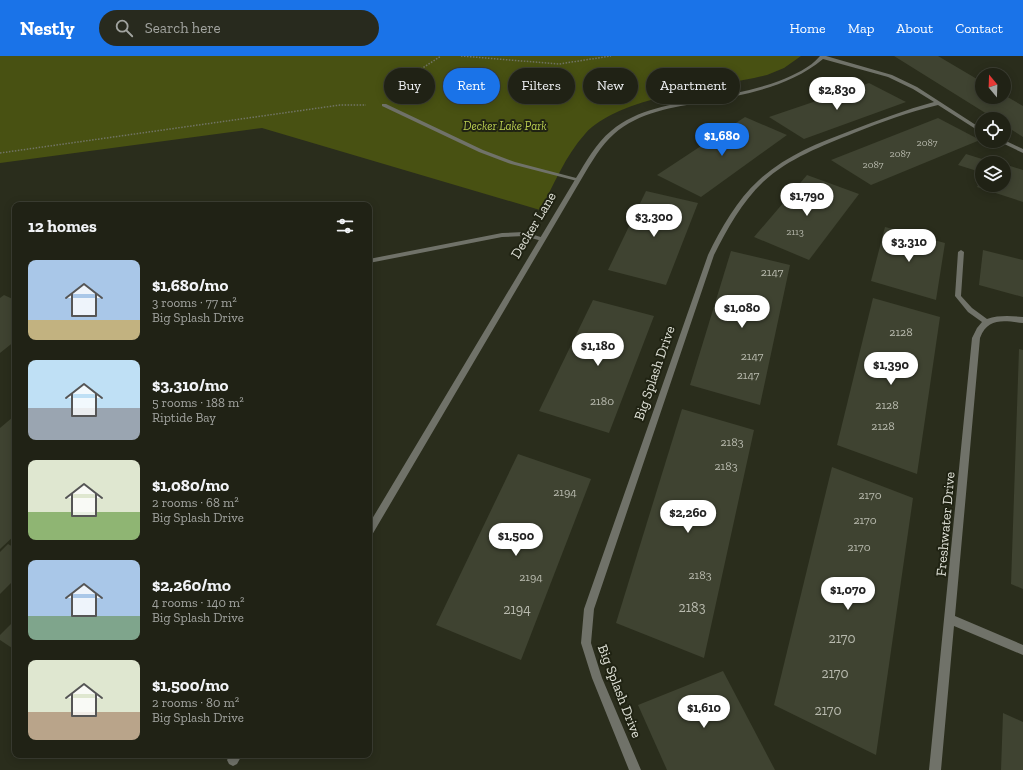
<!DOCTYPE html>
<html lang="en">
<head>
<meta charset="utf-8">
<style>
	:root { --surface:#202215; --page:#282a1e; --text:#f1f3f6; --muted:#a2a4a0; --line:#3d3f34; --accent:#1a73e8 }
	body { margin:0; font-family:"Zilla Slab",serif; background:var(--page); color:var(--text); height:100vh; display:flex; flex-direction:column; font-size:15px; white-space:nowrap }
	* { box-sizing:border-box; margin:0 }
	p { font-size:13px; color:var(--muted) }
	.icon { flex:none; width:22px; height:22px; fill:none; stroke:currentColor; stroke-width:2; stroke-linecap:round; stroke-linejoin:round }
	.map { position:relative; flex:1; overflow:hidden }
	.panel { position:absolute; left:12px; top:146px; width:360px; height:556px; display:flex; flex-direction:column; background:var(--surface); border-radius:8px; box-shadow:0 2px 10px #0003,0 0 0 1px var(--line) }
	.panel>* { flex:none }
	.guide { position:absolute; left:384px; top:12px; width:380px; height:36px; display:flex; gap:8px }
	.needle { width:26px; rotate:341deg }
	.controls { position:absolute; left:975px; top:12px; display:grid; gap:8px }
	.controls a { display:grid; place-items:center; width:36px; height:36px; border-radius:50%; background:var(--surface); box-shadow:0 2px 10px #0003,0 0 0 1px var(--line); font-size:20px }
	.price { position:absolute; translate:-50% -34px; padding:0 9px; border-radius:14px; background:#fff; color:#222; font-size:13px; line-height:26px; filter:drop-shadow(0 1px 2px #0008) }
	.price::after { content:''; position:absolute; left:50%; top:24px; width:12px; height:9px; margin-left:-6px; background:inherit; clip-path:polygon(0 0,100% 0,50% 100%) }
	.price.current { background:var(--accent); color:#fff }
	ul { padding:0; list-style:none }
	li { display:flex; align-items:center; gap:12px; height:100px; padding:0 16px }
	li span { display:grid; place-items:center; flex:none; width:112px; height:80px; border-radius:8px; color:#555 }
	li>.icon { margin-inline-start:auto }
	span .icon { width:48px; height:48px; fill:#fffc; stroke-width:1 }
	li b { font-size:17px }
	h2 { display:flex; justify-content:space-between; align-items:center; height:48px; padding:0 16px; font-size:17px }
	.pill { padding:0 14px; border-radius:18px; background:var(--surface); box-shadow:0 2px 10px #0003,0 0 0 1px var(--line); font-size:14px; line-height:36px }
	.pill.current { background:var(--accent); color:#fff }
	header { display:flex; align-items:center; gap:24px; box-sizing:border-box; height:56px; padding:0 20px; background:var(--accent); color:#fff }
	header strong { font-size:19px }
	nav { display:flex; gap:22px; margin-inline-start:auto; font-size:14px }
	.search { width:280px; height:36px; background:var(--page); display:flex; align-items:center; gap:10px; box-sizing:border-box; padding:0 14px; border-radius:22px; color:var(--muted); font-size:15px }
	.map>svg:first-child { display:block }
	.green { fill:#485112 }
	.building { fill:#3f4331 }
	.lines { fill:none; stroke-linecap:round; stroke-linejoin:round }
	.path { stroke:#717465; stroke-width:1.5; stroke-dasharray:1.5 1.5; stroke-linecap:butt }
	.lane { fill:#707269; fill-rule:evenodd }
	.street { fill:#707269; fill-rule:evenodd }
	.labels { text-anchor:middle; stroke-width:4; stroke-linejoin:round; paint-order:stroke }
	.far-number-label { font-size:10px; fill:#b8baae }
	.far-park-label { font-size:12px; font-style:italic; fill:#bcd051; stroke:#202313 }
	.number-label { font-size:12px; fill:#b8baae }
	.street-label { font-size:14px; fill:#e0e2d8; stroke:#202313 }
	.near-number-label { font-size:14px; fill:#b8baae }
</style>
</head>
<body>
<header>
<strong>Nestly</strong>
<div class="search"><svg class="icon" aria-label="search" viewBox="0 0 24 24"><circle cx="10" cy="10" r="6"/><path d="M15 15l6 6"/></svg>Search here</div>
<nav><a>Home</a><a>Map</a><a>About</a><a>Contact</a></nav>
</header>
<div class="map">
<svg width="1023" height="714" viewBox="0 0 1023 714">
	<rect width="100%" height="100%" fill="#2a2d1c"/>
	<path class="green" d="M0 0H801L784 12 767 19C718 31 619 40 585 78 565 100 554 129 540 154L262 72 0 107Z"/>
	<g class="building">
		<polygon points="894,0 938,0 982,26 982,41 1004,41 1004,39 1023,50 1023,81 1004,69 1004,63 995,63"/>
		<polygon points="869,27 906,46 804,83 769,61"/>
		<polygon points="745,61 787,79 701,141 657,119"/>
		<polygon points="938,62 980,84 871,129 831,104"/>
		<polygon points="966,98 982,103 993,105 982,107 982,116 977,115 958,109"/>
		<polygon points="1004,108 1023,114 1023,146 977,131 982,123 982,129 1004,129"/>
		<polygon points="807,119 859,138 809,204 754,181"/>
		<polygon points="646,135 698,147 666,229 608,214"/>
		<polygon points="885,171 945,187 936,244 871,225"/>
		<polygon points="983,194 1023,204 1023,241 979,229"/>
		<polygon points="731,195 790,209 760,349 690,329"/>
		<polygon points="4,239 15,244 15,285 0,297 0,242"/>
		<polygon points="873,242 940,261 917,418 837,389"/>
		<polygon points="593,244 654,260 609,377 539,355"/>
		<polygon points="1019,293 1023,294 1023,533 1011,528"/>
		<polygon points="682,353 754,374 704,602 616,567"/>
		<polygon points="13,361 15,362 15,479 0,493 0,372"/>
		<polygon points="518,398 591,423 521,604 436,569"/>
		<polygon points="832,411 913,442 876,699 774,649"/>
		<polygon points="8,488 15,492 15,523 0,538 0,496"/>
		<polygon points="15,564 15,594 0,584 0,579"/>
		<polygon points="723,615 775,714 667,714 638,649"/>
		<polygon points="1003,657 1023,666 1023,714 1001,714"/>
	</g>
	<g class="lines">
		<g class="path">
			<polyline points="461,0 559,8 611,0"/>
			<polyline points="392,34 395,30 441,0"/>
			<polyline points="0,97 340,49 366,49"/>
		</g>
		<g class="lane">
			<polygon points="382,48 386,48 483,94 515,106 580,123 577,125 511,108 479,96 382,50"/>
			<polygon points="524,176 544,182 545,183 542,185 524,180 502,181 369,207 369,203 502,177"/>
		</g>
		<g class="street">
			<path d="M820 0H826L892 19 917 31 982 73V77L938 49C909 56 881 66 854 77 822 90 789 102 763 126 742 146 727 173 714 199L594 553 591 587 602 622 641 714H629L592 622 581 587 584 553 708 199C721 172 737 144 759 124 785 100 818 87 850 75 878 64 905 54 934 46L913 33 888 21 823 3C789 31 747 38 705 46 673 51 639 56 614 78 601 89 591 107 582 122L372 479 369 480V468L576 122C586 106 596 87 611 75 637 53 672 48 705 43 730 38 755 34 779 25 794 19 810 12 820 0Z"/>
			<polygon points="1004,84 1023,93 1023,97 998,85"/>
			<path d="M961 194 964 196 961 240 972 252 987 263C999 259 1011 260 1023 261V267C1004 265 988 261 980 282L955 560 1023 589V599L954 570 941 714H929L972 282 977 272 982 266 968 256 955 240 958 196Z"/>
			<polygon points="230,699 242,699 237,708 233,710 229,708 227,704"/>
		</g>
	</g>
	<g class="labels">
		<g class="far-number-label">
			<text x="927" y="90">2087</text>
			<text x="900" y="101">2087</text>
			<text x="873" y="112">2087</text>
			<text x="795" y="179">2113</text>
		</g>
		<g class="far-park-label">
			<text x="505" y="74">Decker Lake Park</text>
		</g>
		<g class="number-label">
			<text x="772" y="220">2147</text>
			<text x="901" y="280">2128</text>
			<text x="752" y="304">2147</text>
			<text x="748" y="323">2147</text>
			<text x="602" y="349">2180</text>
			<text x="887" y="353">2128</text>
			<text x="883" y="374">2128</text>
			<text x="732" y="390">2183</text>
			<text x="726" y="414">2183</text>
			<text x="565" y="440">2194</text>
			<text x="870" y="443">2170</text>
			<text x="865" y="468">2170</text>
			<text x="859" y="495">2170</text>
			<text x="700" y="523">2183</text>
			<text x="531" y="525">2194</text>
		</g>
		<g class="street-label">
			<text transform="translate(533 169) rotate(-59)" y="5">Decker Lane</text>
			<text transform="translate(654 317) rotate(-71)" y="5">Big Splash Drive</text>
			<text transform="translate(945 468) rotate(-85)" y="5">Freshwater Drive</text>
			<text transform="translate(620 635) rotate(69)" y="5">Big Splash Drive</text>
		</g>
		<g class="near-number-label">
			<text x="692" y="556">2183</text>
			<text x="517" y="558">2194</text>
			<text x="842" y="587">2170</text>
			<text x="835" y="622">2170</text>
			<text x="828" y="659">2170</text>
		</g>
	</g>
</svg>
<div class="controls">
<a><svg class="needle" viewBox="-14 -14 28 28"><path d="M0-13l5 13h-10z" fill="#e53935"/><path d="M0 13l5-13h-10z" fill="#a2a4a0"/></svg></a>
<a><svg class="icon" aria-label="locate" viewBox="0 0 24 24"><circle cx="12" cy="12" r="6"/><path d="M12 2v4M12 18v4M2 12h4M18 12h4"/></svg></a>
<a><svg class="icon" aria-label="layers" viewBox="0 0 24 24"><path d="M12 4l9 5-9 5-9-5zM3 14l9 5 9-5"/></svg></a>
</div>
<b class="price" style="left:837px;top:55px">$2,830</b>
<b class="price current" style="left:722px;top:101px">$1,680</b>
<b class="price" style="left:807px;top:161px">$1,790</b>
<b class="price" style="left:654px;top:182px">$3,300</b>
<b class="price" style="left:909px;top:207px">$3,310</b>
<b class="price" style="left:742px;top:273px">$1,080</b>
<b class="price" style="left:598px;top:311px">$1,180</b>
<b class="price" style="left:891px;top:330px">$1,390</b>
<b class="price" style="left:688px;top:478px">$2,260</b>
<b class="price" style="left:516px;top:501px">$1,500</b>
<b class="price" style="left:848px;top:555px">$1,070</b>
<b class="price" style="left:704px;top:673px">$1,610</b>
<div class="guide">
<a class="pill">Buy</a>
<a class="pill current">Rent</a>
<a class="pill">Filters</a>
<a class="pill">New</a>
<a class="pill">Apartment</a>
</div>
<section class="panel">
<h2>12 homes<svg class="icon" aria-label="filters" viewBox="0 0 24 24"><path d="M4 7h16M4 17h16"/><circle cx="9" cy="7" r="2"/><circle cx="15" cy="17" r="2"/></svg></h2>
<ul>
<li><span style="background:linear-gradient(#a9c7e8 75%,#c2b280 0)"><svg class="icon" aria-label="home" viewBox="0 0 24 24"><path d="M3 11l9-7 9 7M6 9v11h12V9"/></svg></span><div><b>$1,680/mo</b><p>3 rooms · 77 m²</p><p>Big Splash Drive</p></div></li>
<li><span style="background:linear-gradient(#bfe0f5 60%,#9aa5b1 0)"><svg class="icon" aria-label="home" viewBox="0 0 24 24"><path d="M3 11l9-7 9 7M6 9v11h12V9"/></svg></span><div><b>$3,310/mo</b><p>5 rooms · 188 m²</p><p>Riptide Bay</p></div></li>
<li><span style="background:linear-gradient(#dfe7d0 65%,#8fb573 0)"><svg class="icon" aria-label="home" viewBox="0 0 24 24"><path d="M3 11l9-7 9 7M6 9v11h12V9"/></svg></span><div><b>$1,080/mo</b><p>2 rooms · 68 m²</p><p>Big Splash Drive</p></div></li>
<li><span style="background:linear-gradient(#a9c7e8 70%,#7fa58c 0)"><svg class="icon" aria-label="home" viewBox="0 0 24 24"><path d="M3 11l9-7 9 7M6 9v11h12V9"/></svg></span><div><b>$2,260/mo</b><p>4 rooms · 140 m²</p><p>Big Splash Drive</p></div></li>
<li><span style="background:linear-gradient(#dfe7d0 65%,#b9a48a 0)"><svg class="icon" aria-label="home" viewBox="0 0 24 24"><path d="M3 11l9-7 9 7M6 9v11h12V9"/></svg></span><div><b>$1,500/mo</b><p>2 rooms · 80 m²</p><p>Big Splash Drive</p></div></li>
</ul>
</section>
</div>
</body>
</html>
